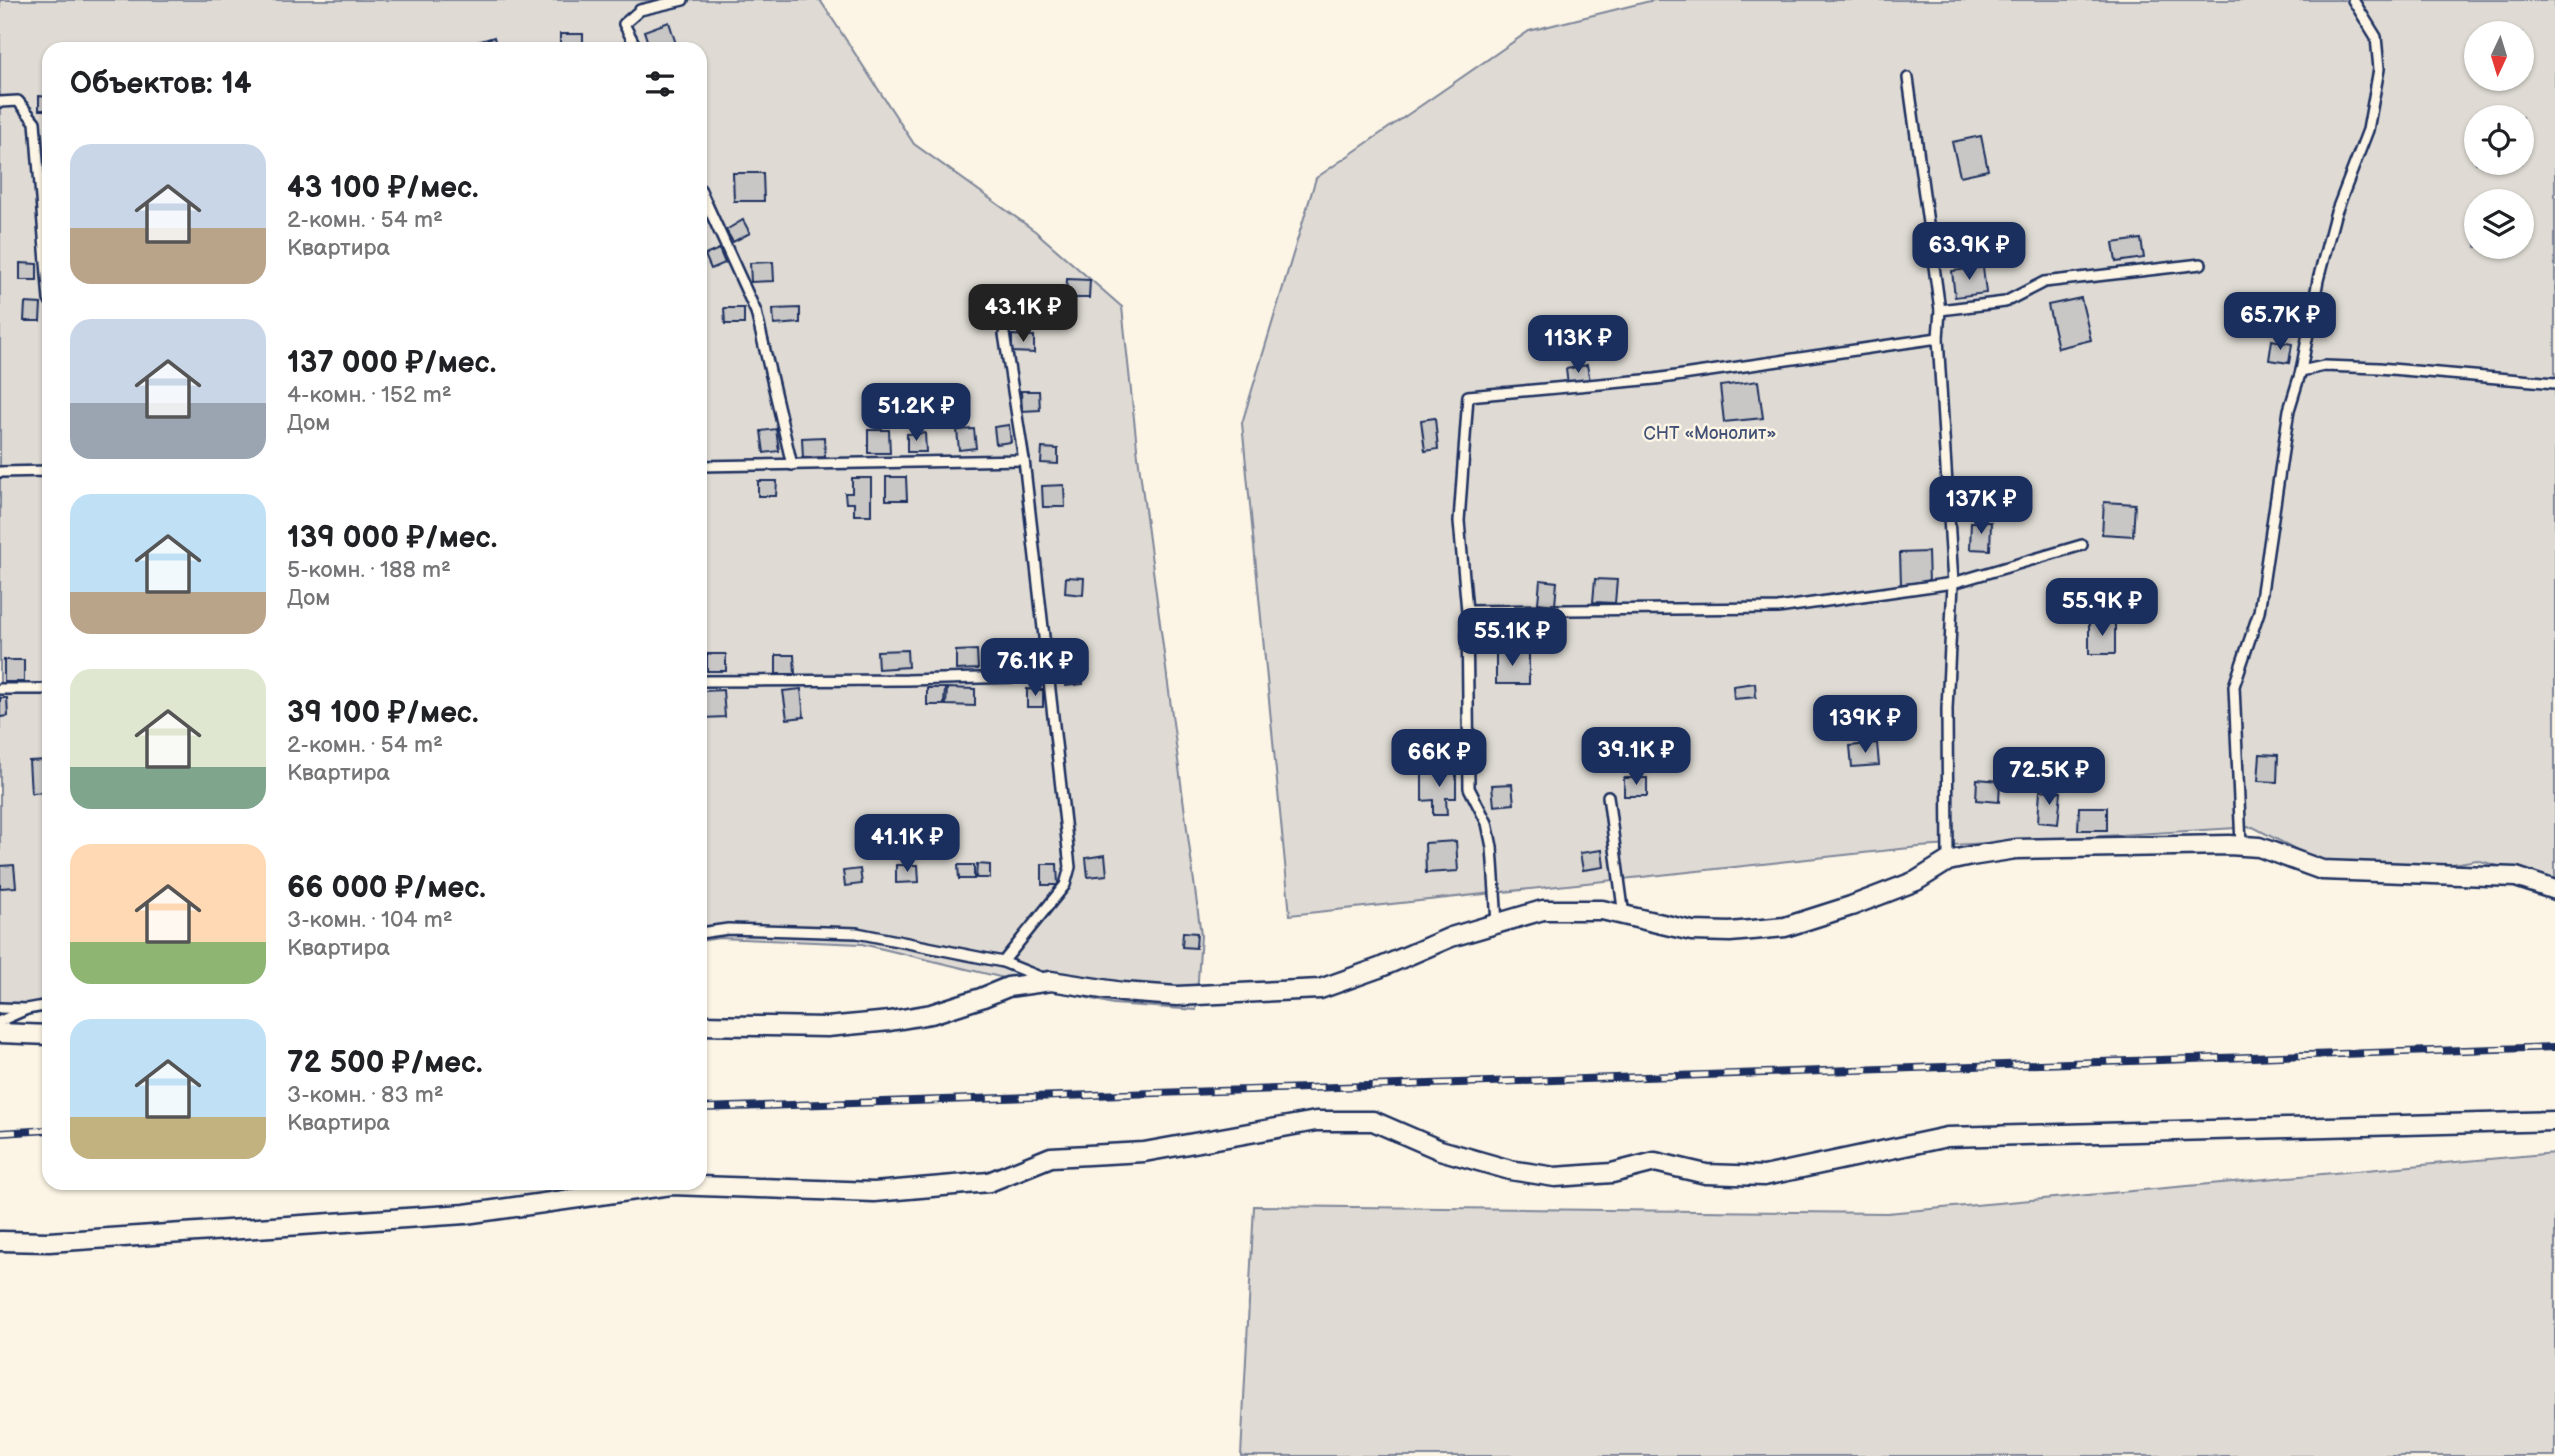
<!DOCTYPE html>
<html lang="ru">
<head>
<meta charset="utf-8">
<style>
	:root { --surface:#fff; --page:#f2f2f2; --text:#202124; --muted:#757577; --accent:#1b2f5e }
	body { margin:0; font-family:"Balsamiq Sans",sans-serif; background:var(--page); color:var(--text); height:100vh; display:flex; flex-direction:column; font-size:26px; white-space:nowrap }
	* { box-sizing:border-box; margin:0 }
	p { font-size:23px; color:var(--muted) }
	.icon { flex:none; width:38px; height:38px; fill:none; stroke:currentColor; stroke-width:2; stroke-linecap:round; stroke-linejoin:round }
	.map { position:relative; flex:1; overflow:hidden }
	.sheet { position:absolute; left:42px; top:42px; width:665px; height:1148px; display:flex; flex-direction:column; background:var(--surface); border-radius:21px; box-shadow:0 2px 5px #0004 }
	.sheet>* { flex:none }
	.needle { width:46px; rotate:184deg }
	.tools { position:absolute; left:2464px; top:21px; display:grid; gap:14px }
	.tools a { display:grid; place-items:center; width:70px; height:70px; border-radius:50%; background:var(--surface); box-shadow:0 2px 5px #0004; font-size:35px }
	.price { position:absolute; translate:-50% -60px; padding:0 16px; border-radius:14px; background:var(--accent); color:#fff; font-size:23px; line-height:46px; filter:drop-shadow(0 2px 4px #0008) }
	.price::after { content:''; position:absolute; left:50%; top:42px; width:21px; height:16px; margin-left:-10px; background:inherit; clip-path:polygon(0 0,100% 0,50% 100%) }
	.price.current { background:#222; color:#fff }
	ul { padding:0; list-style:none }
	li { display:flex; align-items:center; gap:21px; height:175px; padding:0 28px }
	li span { display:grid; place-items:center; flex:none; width:196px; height:140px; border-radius:21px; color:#555 }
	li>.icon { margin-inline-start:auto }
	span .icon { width:84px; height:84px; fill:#fffc; stroke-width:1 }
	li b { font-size:30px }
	h2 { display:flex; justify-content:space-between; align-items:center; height:84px; padding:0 28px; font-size:30px }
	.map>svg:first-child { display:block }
	.green { fill:#dfdbd4; stroke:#7d8599; stroke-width:2; fill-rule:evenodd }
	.building { fill:#c8c7c6; stroke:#1b2f5e; stroke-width:2 }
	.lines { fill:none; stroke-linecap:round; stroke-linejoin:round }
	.lane-casing { stroke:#1b2f5e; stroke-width:14 }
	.street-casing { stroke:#1b2f5e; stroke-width:23 }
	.lane { stroke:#fcf5e5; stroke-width:9 }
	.street { stroke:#fcf5e5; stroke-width:18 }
	.rail-casing { stroke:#1b2f5e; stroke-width:8 }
	.rail { stroke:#fcf5e5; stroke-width:5; stroke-dasharray:16; stroke-linecap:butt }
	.labels { text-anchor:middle; stroke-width:5; stroke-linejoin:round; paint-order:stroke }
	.park-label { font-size:18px; fill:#425176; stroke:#fcf5e5 }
</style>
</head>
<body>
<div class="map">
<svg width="2555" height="1456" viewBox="0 0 2555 1456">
	<rect width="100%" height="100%" fill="#fcf5e5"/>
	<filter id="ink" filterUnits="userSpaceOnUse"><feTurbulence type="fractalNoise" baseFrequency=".0143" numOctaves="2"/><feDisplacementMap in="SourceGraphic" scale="14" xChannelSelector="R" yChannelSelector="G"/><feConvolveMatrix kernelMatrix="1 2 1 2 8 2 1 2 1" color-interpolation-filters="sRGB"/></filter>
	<g filter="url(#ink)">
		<g class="green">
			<polygon points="0,0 820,0 914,144 1035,231 1122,307 1138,456 1201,935 1196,1010 1113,1004 862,944 719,938 700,941 700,49 49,49 49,1012 32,1014 0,1013"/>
			<path d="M1654 0H2555V882L2477 860 2355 880 2253 827 1919 847 1290 915 1242 423 1316 178 1529 31ZM2476 33H2522V79H2476ZM2476 117H2522V163H2476ZM2476 201H2522V247H2476Z"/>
			<polygon points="2555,1153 2555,1456 1241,1456 1254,1206 1887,1213"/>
		</g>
		<g class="building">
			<polygon points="669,22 676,44 660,49 650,49 644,31"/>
			<rect x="560" y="34" width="23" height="15"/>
			<polygon points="494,37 497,49 476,49 474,43"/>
			<polygon points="39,96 49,97 49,110 39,110"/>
			<polygon points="1981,136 1988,170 1960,176 1952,142"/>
			<polygon points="733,173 763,173 764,201 734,201"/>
			<polygon points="743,220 750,233 733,242 726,230"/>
			<polygon points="2141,239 2144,258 2116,262 2113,243"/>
			<polygon points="719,249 725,263 711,269 705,255"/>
			<polygon points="773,262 774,281 751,282 750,263"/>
			<polygon points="20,263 37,264 37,280 20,280"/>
			<polygon points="1983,267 1986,293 1955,297 1952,271"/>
			<polygon points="1067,279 1090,280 1089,298 1066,298"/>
			<polygon points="2081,298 2091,340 2058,348 2048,305"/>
			<polygon points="25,303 41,304 40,321 24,321"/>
			<polygon points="724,308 744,308 744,324 725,324"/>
			<polygon points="800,308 800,323 774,325 773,309"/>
			<polygon points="1012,335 1034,336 1034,353 1012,352"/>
			<polygon points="2272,340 2292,344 2289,363 2269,360"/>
			<polygon points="1587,365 1590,381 1568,385 1566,369"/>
			<polygon points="1758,381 1763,418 1724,422 1720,386"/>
			<polygon points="1021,391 1039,391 1040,410 1022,411"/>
			<polygon points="1435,418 1438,449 1425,451 1421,420"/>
			<polygon points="1009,425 1011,442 996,444 994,427"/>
			<polygon points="776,429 779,451 764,453 761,431"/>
			<polygon points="974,429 976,448 959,450 957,430"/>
			<polygon points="868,430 889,430 890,453 868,453"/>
			<polygon points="925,433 926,452 907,452 907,434"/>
			<polygon points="824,437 825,457 803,458 802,438"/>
			<polygon points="1042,448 1058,449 1058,464 1041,463"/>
			<polygon points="886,477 906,477 907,500 886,500"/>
			<polygon points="852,478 871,478 871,515 854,515 854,503 846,503 845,493 852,493"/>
			<polygon points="758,481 777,481 776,496 758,496"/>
			<polygon points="1064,485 1065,507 1043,507 1042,486"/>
			<polygon points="2104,502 2135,504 2133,536 2102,534"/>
			<polygon points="1971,522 1991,522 1990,550 1970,549"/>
			<polygon points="1928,552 1929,583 1901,584 1900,553"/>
			<polygon points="1066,577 1084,578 1083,595 1065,593"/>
			<polygon points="1595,579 1617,580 1615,603 1593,602"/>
			<polygon points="1540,580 1557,582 1555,605 1538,603"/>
			<rect x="2089" y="622" width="26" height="32"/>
			<polygon points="907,650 908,667 878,669 877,651"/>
			<polygon points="977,650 978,669 956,670 956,651"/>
			<polygon points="1042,651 1043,668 1025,670 1023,653"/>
			<rect x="1496" y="652" width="33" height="32"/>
			<rect x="707" y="654" width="19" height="17"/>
			<polygon points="776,655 794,655 795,674 776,674"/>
			<rect x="4" y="660" width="20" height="22"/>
			<polygon points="1081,669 1083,684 1066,686 1064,671"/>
			<polygon points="1755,683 1756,697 1734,699 1733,686"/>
			<polygon points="927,688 945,688 944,705 927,705"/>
			<polygon points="947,688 975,689 975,706 946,705"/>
			<polygon points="801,689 804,717 787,719 783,691"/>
			<polygon points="1027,689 1043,690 1043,707 1027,707"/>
			<polygon points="723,690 725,717 704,718 703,691"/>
			<polygon points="0,698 7,698 8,716 0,717"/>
			<polygon points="1877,743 1879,765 1852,767 1850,746"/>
			<polygon points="2260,754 2278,755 2277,782 2258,781"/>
			<polygon points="49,760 49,792 31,793 29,761"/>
			<polygon points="1422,771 1456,771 1456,798 1446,798 1447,815 1433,815 1433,800 1422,801"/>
			<rect x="1624" y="778" width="23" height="18"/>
			<polygon points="1977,779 2000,781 1999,802 1976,800"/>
			<polygon points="1512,784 1514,804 1494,806 1492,785"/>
			<polygon points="2040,790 2061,792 2058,824 2038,822"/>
			<polygon points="2079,807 2107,807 2107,830 2078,830"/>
			<polygon points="1456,841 1458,871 1426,873 1425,843"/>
			<polygon points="1602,850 1604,867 1583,870 1580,853"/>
			<polygon points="1105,855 1107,875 1088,877 1086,858"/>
			<polygon points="977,864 990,865 990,878 976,878"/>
			<polygon points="1042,864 1057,864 1058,885 1042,885"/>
			<polygon points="14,865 16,887 0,888 0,866"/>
			<polygon points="896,865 918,865 919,882 896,883"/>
			<polygon points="958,865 974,865 974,879 959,879"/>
			<polygon points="860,869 862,884 845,886 843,871"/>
			<polygon points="1183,932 1197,933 1196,948 1182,947"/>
		</g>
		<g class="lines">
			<g class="lane-casing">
				<g id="lane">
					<polyline points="637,49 624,24 640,10 683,0"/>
					<polyline points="1908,78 1940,310 1938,338 1953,583 1947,709 1948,861"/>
					<polyline points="0,102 18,101 35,122 49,300"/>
					<polyline points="700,189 756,312 792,465"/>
					<polyline points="1940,310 2005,302 2044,282 2201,264"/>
					<polyline points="2301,371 2324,366 2379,368 2555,383"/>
					<polyline points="700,466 1024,460"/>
					<polyline points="0,472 49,471"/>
					<polyline points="1467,611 1778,608 1953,583 2082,545"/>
					<polyline points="700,681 907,680 1050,676"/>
					<polyline points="0,689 49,689"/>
					<polyline points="1608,796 1624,916"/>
					<polyline points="2241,845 2234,686 2259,612 2289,410 2301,371 2318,280 2335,215 2368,130 2379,69 2376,37 2353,0"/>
					<polyline points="1497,923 1492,847 1487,823 1469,788 1467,611 1459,521 1468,396 1655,379 1938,338"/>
					<polyline points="700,933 728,929 857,933 1003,962 1045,979"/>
					<polyline points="1003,962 1065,885 1070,867 1024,460 1004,334"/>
					<polyline points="0,1008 27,1009 49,1005"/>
					<polyline points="0,1021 25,1010"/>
				</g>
			</g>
			<g class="street-casing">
				<g id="street">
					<polyline points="700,1025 827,1027 890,1021 931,1014 981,998 1008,987 1051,981 1122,992 1177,996 1320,989 1379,968 1451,937 1543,910 1602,910 1692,931 1730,932 1785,927 1851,906 1916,881 1948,861 1971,856 2016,849 2229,845 2259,847 2322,870 2516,877 2555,890"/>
					<polyline points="0,1033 49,1035"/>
					<polyline points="0,1241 49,1242 465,1214 671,1185 874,1192 989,1182 1051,1157 1144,1152 1316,1121 1373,1121 1440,1150 1510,1170 1555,1177 1612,1173 1655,1162 1706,1174 1764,1176 1947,1137 2555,1121"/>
				</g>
			</g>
			<use href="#lane" class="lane"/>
			<use href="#street" class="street"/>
			<g class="rail-casing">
				<g id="rail">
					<polyline points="700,1108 2555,1047"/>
					<polyline points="0,1133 49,1130"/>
				</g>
			</g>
			<use href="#rail" class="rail"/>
		</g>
	</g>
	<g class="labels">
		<g class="park-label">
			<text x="1710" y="439">СНТ «Монолит»</text>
		</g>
	</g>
</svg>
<div class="tools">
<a><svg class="needle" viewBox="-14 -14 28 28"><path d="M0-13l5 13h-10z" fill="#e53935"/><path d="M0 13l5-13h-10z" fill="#757577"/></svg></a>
<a><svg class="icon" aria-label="locate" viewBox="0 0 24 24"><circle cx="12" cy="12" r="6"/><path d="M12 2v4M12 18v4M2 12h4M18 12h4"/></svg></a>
<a><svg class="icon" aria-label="layers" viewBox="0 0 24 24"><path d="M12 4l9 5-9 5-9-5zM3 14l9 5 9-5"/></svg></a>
</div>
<b class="price" style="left:1969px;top:282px">63.9K ₽</b>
<b class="price current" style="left:1023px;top:344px">43.1K ₽</b>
<b class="price" style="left:2280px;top:352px">65.7K ₽</b>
<b class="price" style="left:1578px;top:375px">113K ₽</b>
<b class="price" style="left:916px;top:443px">51.2K ₽</b>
<b class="price" style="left:1981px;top:536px">137K ₽</b>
<b class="price" style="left:2102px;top:638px">55.9K ₽</b>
<b class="price" style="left:1512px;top:668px">55.1K ₽</b>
<b class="price" style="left:1035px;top:698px">76.1K ₽</b>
<b class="price" style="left:1865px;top:755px">139K ₽</b>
<b class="price" style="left:1636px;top:787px">39.1K ₽</b>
<b class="price" style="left:1439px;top:789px">66K ₽</b>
<b class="price" style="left:2049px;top:807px">72.5K ₽</b>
<b class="price" style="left:907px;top:874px">41.1K ₽</b>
<section class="sheet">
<h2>Объектов: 14<svg class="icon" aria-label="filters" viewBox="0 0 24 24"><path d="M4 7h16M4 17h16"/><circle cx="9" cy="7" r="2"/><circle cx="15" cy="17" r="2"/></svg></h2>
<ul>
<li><span style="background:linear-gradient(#c9d6e8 60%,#b9a48a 0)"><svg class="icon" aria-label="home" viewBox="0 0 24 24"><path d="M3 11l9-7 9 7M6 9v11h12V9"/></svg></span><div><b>43 100 ₽/мес.</b><p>2-комн. · 54 m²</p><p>Квартира</p></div></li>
<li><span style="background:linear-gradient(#c9d6e8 60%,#9aa5b1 0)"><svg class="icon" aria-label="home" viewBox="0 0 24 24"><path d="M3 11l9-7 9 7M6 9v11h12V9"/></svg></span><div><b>137 000 ₽/мес.</b><p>4-комн. · 152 m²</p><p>Дом</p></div></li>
<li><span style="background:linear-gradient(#bfe0f5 70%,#b9a48a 0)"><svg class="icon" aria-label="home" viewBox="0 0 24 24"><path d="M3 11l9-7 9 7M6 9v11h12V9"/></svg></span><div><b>139 000 ₽/мес.</b><p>5-комн. · 188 m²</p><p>Дом</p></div></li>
<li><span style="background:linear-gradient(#dfe7d0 70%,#7fa58c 0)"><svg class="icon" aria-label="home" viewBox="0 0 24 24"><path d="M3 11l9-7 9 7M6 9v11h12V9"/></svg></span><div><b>39 100 ₽/мес.</b><p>2-комн. · 54 m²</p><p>Квартира</p></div></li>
<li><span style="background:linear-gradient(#ffd9b3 70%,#8fb573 0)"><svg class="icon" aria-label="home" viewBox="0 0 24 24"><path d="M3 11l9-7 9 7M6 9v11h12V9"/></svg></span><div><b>66 000 ₽/мес.</b><p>3-комн. · 104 m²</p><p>Квартира</p></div></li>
<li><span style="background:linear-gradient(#bfe0f5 70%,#c2b280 0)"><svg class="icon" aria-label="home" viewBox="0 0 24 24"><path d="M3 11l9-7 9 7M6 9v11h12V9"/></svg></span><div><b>72 500 ₽/мес.</b><p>3-комн. · 83 m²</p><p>Квартира</p></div></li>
</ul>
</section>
</div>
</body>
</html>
